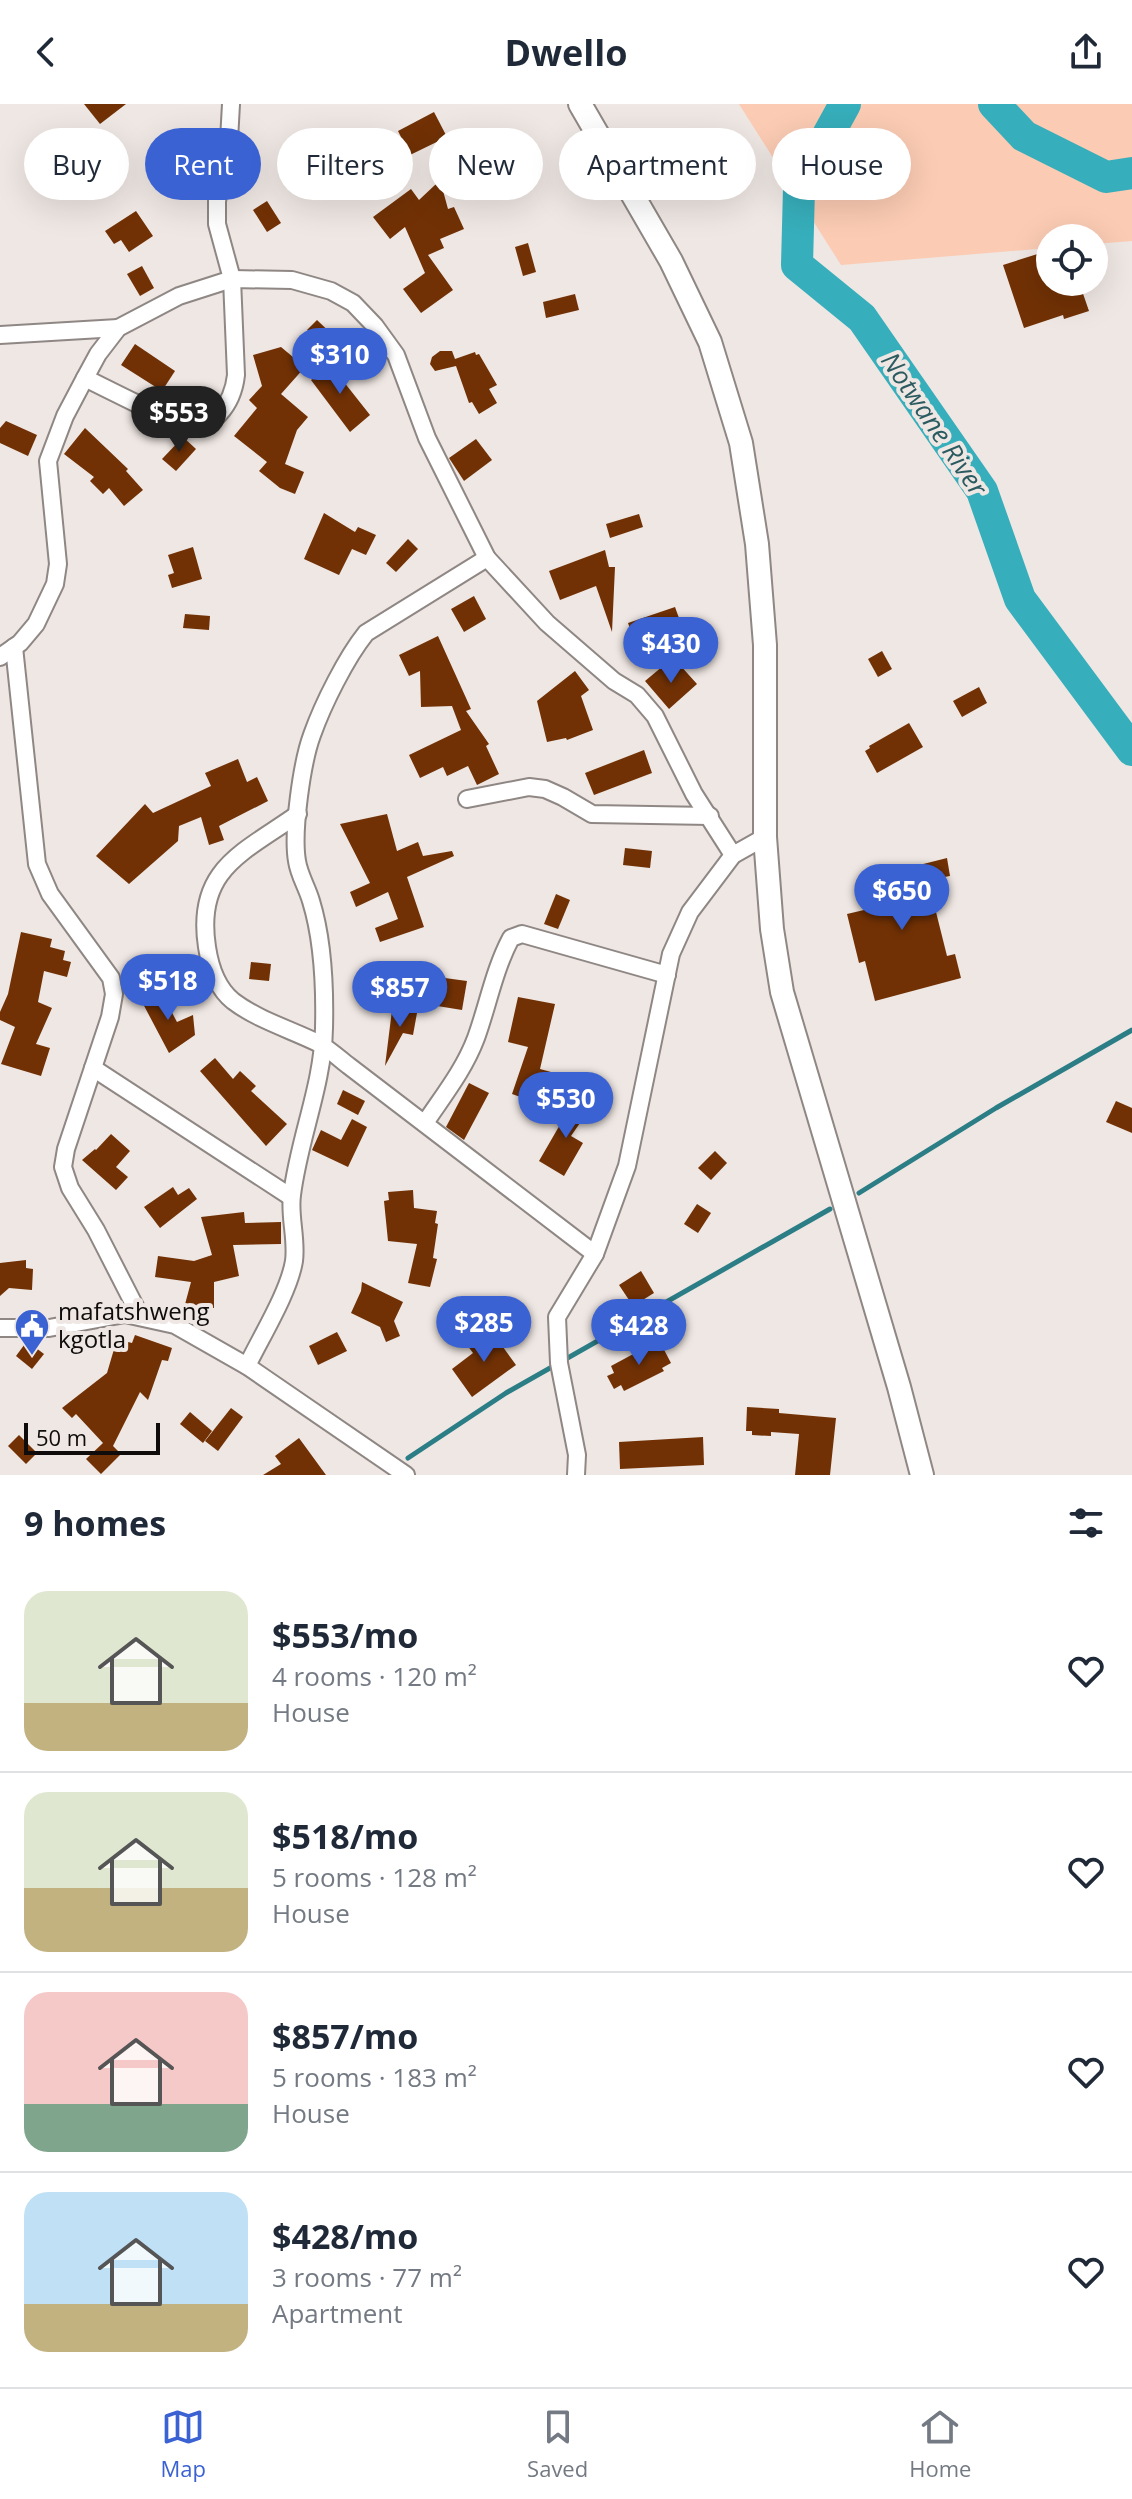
<!DOCTYPE html>
<html lang="en">
<head>
<meta charset="utf-8">
<style>
	:root { --surface:#fff; --page:#f2f2f3; --text:#1f2937; --muted:#747a83; --line:#e0e1e3; --accent:#3b62d3 }
	body { margin:0; font-family:"Open Sans",sans-serif; background:var(--page); color:var(--text); height:100vh; display:flex; flex-direction:column; font-size:30px; white-space:nowrap }
	* { box-sizing:border-box; margin:0 }
	p { font-size:26px; color:var(--muted) }
	.icon { flex:none; width:44px; height:44px; fill:none; stroke:currentColor; stroke-width:2; stroke-linecap:round; stroke-linejoin:round }
	.map { position:relative; height:1371px; overflow:hidden }
	.panel { display:flex; flex-direction:column; background:var(--surface); flex:1 }
	.panel>* { flex:none }
	.top-card { position:absolute; left:24px; top:24px; width:1084px; height:72px; display:flex; gap:16px }
	.controls { position:absolute; left:1036px; top:120px; display:grid; gap:16px }
	.controls a { display:grid; place-items:center; width:72px; height:72px; border-radius:50%; background:var(--surface); box-shadow:0 8px 32px #0002; font-size:40px }
	.scale { position:absolute; left:24px; bottom:20px; width:136px; box-sizing:border-box; padding-left:8px; border:4px solid #0f0c0b; border-top:0; font-size:22px; line-height:28px; white-space:nowrap; color:#0f0c0b; -webkit-text-stroke:6px #efe7e3; paint-order:stroke }
	.price { position:absolute; translate:-50% -68px; padding:0 18px; border-radius:28px; background:var(--accent); color:#fff; font-size:26px; line-height:52px; filter:drop-shadow(0 2px 4px #0008) }
	.price::after { content:''; position:absolute; left:50%; top:48px; width:24px; height:18px; margin-left:-12px; background:inherit; clip-path:polygon(0 0,100% 0,50% 100%) }
	.price.active { background:#222; color:#fff }
	ul { padding:0; list-style:none }
	li { display:flex; align-items:center; gap:24px; height:200px; padding:0 24px }
	li+li { border-top:2px solid var(--line) }
	li span { display:grid; place-items:center; flex:none; width:224px; height:160px; border-radius:24px; color:#555 }
	li>.icon { margin-inline-start:auto }
	span .icon { width:96px; height:96px; fill:#fffc; stroke-width:1 }
	li b { font-size:34px }
	h2 { display:flex; justify-content:space-between; align-items:center; height:96px; padding:0 24px; font-size:34px }
	.pill { padding:0 28px; border-radius:36px; background:var(--surface); box-shadow:0 8px 32px #0002; font-size:28px; line-height:72px }
	.pill.active { background:var(--accent); color:#fff }
	header { display:flex; justify-content:space-between; align-items:center; height:104px; padding:0 24px; background:var(--surface); font-size:36px; font-weight:700 }
	.tabs { display:flex; justify-content:space-around; align-items:center; height:112px; border-top:2px solid var(--line); background:var(--surface); font-size:22px; color:var(--muted) }
	.tabs a { display:grid; justify-items:center; gap:4px }
	.tabs .active { color:var(--accent) }
	.map>svg:first-child { display:block }
	.green { fill:#fbcbb3 }
	.lines { fill:none; stroke-linecap:round; stroke-linejoin:round }
	.stream { stroke:#2b7d86; stroke-width:5 }
	.river { stroke:#37aebb; stroke-width:32 }
	.building { fill:#713105 }
	.minor-casing { stroke:#8f8784; stroke-width:20 }
	.tertiary-casing { stroke:#8f8784; stroke-width:26 }
	.minor { stroke:#fff; stroke-width:16 }
	.tertiary { stroke:#fff; stroke-width:22 }
	.labels { text-anchor:middle; stroke-width:8; stroke-linejoin:round; paint-order:stroke }
	.poi-label { font-size:24px; fill:#0f0c0b; stroke:#efe7e3; text-anchor:start }
	.water-label { font-size:26px; font-style:italic; fill:#2b5b61; stroke:#efe7e3 }
</style>
</head>
<body>
<header><svg class="icon" aria-label="back" viewBox="0 0 24 24"><path d="M15 5l-7 7 7 7"/></svg>Dwello<svg class="icon" aria-label="share" viewBox="0 0 24 24"><path d="M12 15V3M7 8l5-5 5 5M5 13v7h14v-7"/></svg></header>
<div class="map">
<svg width="1132" height="1371" viewBox="0 0 1132 1371">
	<rect width="100%" height="100%" fill="#efe7e3"/>
	<polygon class="green" points="739,0 1132,0 1132,137 1094,140 1094,134 1050,134 1050,144 841,161"/>
	<g class="lines">
		<g class="stream">
			<polyline points="859,1089 996,1004 1132,926"/>
			<polyline points="408,1354 506,1289 830,1105"/>
		</g>
		<g class="river">
			<polyline points="845,0 799,84 797,161 862,214 982,387 1020,495 1132,646"/>
			<polyline points="994,0 1024,32 1106,73 1132,69"/>
		</g>
	</g>
	<g class="building">
		<polygon points="84,0 126,0 100,20"/>
		<polygon points="434,8 447,33 410,51 398,27"/>
		<polygon points="436,80 442,83 448,105 454,103 464,125 440,135 444,144 428,151 453,186 421,209 403,185 425,169 405,123 390,135 373,113 411,85 419,96"/>
		<polygon points="267,97 281,119 267,128 253,106"/>
		<polygon points="136,107 153,132 129,148 121,136 114,140 105,127"/>
		<polygon points="528,139 536,168 523,172 515,143"/>
		<polygon points="1050,146 1050,178 1079,178 1089,207 1064,215 1063,211 1024,224 1003,161"/>
		<polygon points="142,162 154,184 140,192 127,170"/>
		<polygon points="575,190 579,206 546,214 543,198"/>
		<polygon points="317,216 340,238 330,249 307,226"/>
		<polygon points="135,240 175,267 162,287 121,261"/>
		<polygon points="281,243 305,263 281,290 308,313 297,326 285,360 304,368 295,390 280,384 259,367 267,358 234,332 257,304 249,296 262,282 253,251"/>
		<polygon points="440,247 452,247 455,255 475,248 476,251 479,250 497,281 489,285 497,299 479,310 472,298 469,299 456,262 435,267 430,260 432,253"/>
		<polygon points="339,255 348,267 340,273 370,311 350,328 311,276"/>
		<polygon points="6,317 37,331 28,352 0,339 0,324"/>
		<polygon points="85,324 128,365 126,367 143,386 124,402 109,384 103,390 90,377 94,373 64,350"/>
		<polygon points="183,333 196,345 176,367 162,355"/>
		<polygon points="476,335 492,356 464,377 449,354"/>
		<polygon points="324,409 355,428 358,423 376,431 366,451 352,445 339,471 304,455"/>
		<polygon points="639,410 643,423 610,434 606,420"/>
		<polygon points="408,435 418,445 396,468 386,459"/>
		<polygon points="193,443 202,475 172,484 168,471 174,469 168,451"/>
		<polygon points="605,446 609,463 615,463 612,528 596,482 560,496 549,467"/>
		<polygon points="474,492 486,515 464,528 451,505"/>
		<polygon points="675,503 684,528 637,544 628,519"/>
		<polygon points="185,510 210,512 209,526 183,524"/>
		<polygon points="438,532 471,605 466,607 489,640 486,642 499,670 477,681 468,662 447,672 443,663 420,674 409,651 461,626 452,602 421,603 420,567 409,572 399,551"/>
		<polygon points="882,547 892,565 878,573 868,555"/>
		<polygon points="679,560 697,580 669,605 645,577 663,562 669,569"/>
		<polygon points="575,567 589,586 581,592 593,626 567,636 566,634 547,638 537,597"/>
		<polygon points="979,583 987,599 962,613 953,597"/>
		<polygon points="909,619 923,643 877,669 865,647 870,644 869,642"/>
		<polygon points="644,646 652,669 594,691 585,669"/>
		<polygon points="238,655 247,678 257,673 268,697 219,722 224,736 209,741 201,713 179,722 178,737 129,780 96,752 145,700 153,709 211,682 205,669"/>
		<polygon points="387,710 397,747 418,738 423,752 452,747 454,752 407,773 424,823 380,838 375,824 398,815 388,788 356,803 350,788 370,779 340,720"/>
		<polygon points="625,744 652,747 650,764 623,761"/>
		<polygon points="947,754 950,772 928,776 947,852 955,850 961,874 875,897 865,857 859,859 847,810 864,806 856,777"/>
		<polygon points="556,790 570,796 558,825 544,820"/>
		<polygon points="21,828 52,835 50,843 65,847 63,856 71,858 67,873 44,867 38,898 52,904 36,940 50,944 41,972 1,960 15,923 0,916 0,908 8,890"/>
		<polygon points="251,858 271,860 269,877 249,875"/>
		<polygon points="430,872 467,877 462,906 425,900"/>
		<polygon points="160,886 177,918 193,911 195,931 169,949 141,896"/>
		<polygon points="518,893 555,900 540,965 551,968 540,1000 512,990 528,943 508,938"/>
		<polygon points="392,906 417,909 413,931 403,929 385,962"/>
		<polygon points="215,954 233,975 240,967 256,982 251,987 287,1020 266,1042 200,967"/>
		<polygon points="469,979 489,989 464,1036 446,1023"/>
		<polygon points="343,986 365,997 358,1011 337,1000"/>
		<polygon points="576,993 591,1003 571,1032 583,1039 564,1072 539,1057"/>
		<polygon points="1116,997 1132,1004 1132,1029 1106,1018"/>
		<polygon points="352,1015 367,1023 348,1063 312,1046 321,1026 341,1036"/>
		<polygon points="111,1030 130,1047 116,1063 128,1073 116,1086 82,1056 95,1045 96,1046"/>
		<polygon points="715,1047 727,1059 711,1076 698,1064"/>
		<polygon points="173,1083 178,1091 189,1084 197,1095 160,1124 144,1103"/>
		<polygon points="413,1086 414,1104 437,1107 435,1119 438,1120 433,1154 437,1155 430,1183 408,1179 417,1140 388,1137 384,1097 389,1096 388,1088"/>
		<polygon points="697,1100 711,1109 698,1129 684,1120"/>
		<polygon points="244,1108 245,1119 281,1118 281,1140 233,1141 239,1172 214,1178 214,1204 184,1204 191,1178 155,1173 158,1152 194,1157 212,1151 201,1113"/>
		<polygon points="26,1156 26,1164 33,1165 32,1186 9,1184 0,1192 0,1159"/>
		<polygon points="641,1167 654,1189 633,1202 619,1181"/>
		<polygon points="362,1178 403,1198 394,1217 400,1232 386,1238 380,1223 351,1209 361,1187"/>
		<polygon points="490,1225 516,1261 472,1293 452,1265 473,1249 467,1241"/>
		<polygon points="337,1228 347,1247 318,1261 309,1242"/>
		<polygon points="135,1231 172,1244 168,1257 162,1256 148,1296 140,1288 113,1342 121,1350 101,1370 86,1355 103,1339 76,1310 72,1314 62,1304 107,1269 117,1235 132,1239"/>
		<polygon points="27,1237 44,1250 32,1265 16,1252"/>
		<polygon points="661,1240 671,1259 662,1264 664,1267 624,1287 621,1281 614,1285 607,1272 614,1269 611,1262 650,1241 652,1245"/>
		<polygon points="747,1303 779,1305 779,1309 836,1314 830,1371 795,1371 799,1330 771,1328 771,1332 752,1331 752,1327 746,1327"/>
		<polygon points="231,1304 243,1313 218,1347 205,1337"/>
		<polygon points="190,1308 212,1327 203,1339 180,1320"/>
		<polygon points="19,1331 37,1349 26,1360 8,1342"/>
		<polygon points="703,1333 704,1361 620,1365 619,1338"/>
		<polygon points="299,1334 326,1371 263,1371 281,1360 275,1352"/>
	</g>
	<g class="lines">
		<g class="minor-casing">
			<g id="minor">
				<polyline points="0,231 118,224"/>
				<path d="M85 274C107 285 129 296 152 307 161 312 170 318 180 321 212 331 233 299 236 271L232 175 217 120V97L229 36 231 0"/>
				<polyline points="14,543 37,760 50,790 111,874 114,890 110,913 66,1045 63,1063 70,1084 96,1126 140,1212"/>
				<polyline points="0,553 20,539 36,520 55,480 58,460 48,357 65,312 85,274 98,250 118,224 179,192 232,175 292,176 331,187 353,199 375,222 396,251 427,334 487,454 547,519 614,577 637,591 655,612 694,690 733,751"/>
				<polyline points="467,695 529,683 545,685 563,693 592,710 710,712"/>
				<path d="M298 710C243 749 195 765 207 843 210 863 217 884 233 897 258 916 292 926 320 940 330 946 340 955 349 962 431 1025 513 1087 595 1150"/>
				<polyline points="93,964 291,1093"/>
				<path d="M425 1019C443 992 464 966 476 934 488 901 494 866 511 834L522 830 667 871"/>
				<polyline points="0,1224 49,1224 125,1210 175,1221 247,1262 406,1371"/>
				<path d="M247 1262C261 1233 289 1188 294 1157 297 1135 289 1112 292 1091 299 1034 323 981 324 924 325 883 323 836 311 797 307 783 299 771 297 757 292 728 302 658 312 631 323 600 346 554 366 529L487 454"/>
				<polyline points="576,1371 577,1351 559,1259 557,1213 595,1150 627,1062 671,850 690,808 733,751 765,733"/>
			</g>
		</g>
		<g class="tertiary-casing">
			<polyline id="tertiary" points="580,0 671,157 710,238 741,339 757,440 765,541 765,733 772,825 782,888 899,1283 922,1371"/>
		</g>
		<use href="#minor" class="minor"/>
		<use href="#tertiary" class="tertiary"/>
	</g>
	<defs>
		<g id="civic-pin" transform="scale(1.8)"><path d="M0 17L-7.5 6A9.5 9.5 0 1 1 7.5 6Z" fill="#3b62d3" stroke="#efe7e3"/><path d="M-.6-6.5H3V-4.5H.6V-3L4-1V1h2V6H-6V1h2V-1L-.6-3ZM-1.2 2.5V6h2.4V2.5Z" fill="#fff"/></g>
	</defs>
	<g fill-rule="evenodd">
		<use href="#civic-pin" x="32" y="1222"/>
	</g>
	<g class="labels">
		<g class="poi-label">
			<text x="58" y="1216">mafatshweng<tspan x="58" dy="28">kgotla</tspan></text>
		</g>
		<g class="water-label">
			<text transform="translate(934 320) rotate(56)" y="9">Notwane River</text>
		</g>
	</g>
</svg>
<div class="controls">
<a><svg class="icon" aria-label="locate" viewBox="0 0 24 24"><circle cx="12" cy="12" r="6"/><path d="M12 2v4M12 18v4M2 12h4M18 12h4"/></svg></a>
</div>
<div class="scale">50 m</div>
<b class="price" style="left:340px;top:292px">$310</b>
<b class="price active" style="left:179px;top:350px">$553</b>
<b class="price" style="left:671px;top:581px">$430</b>
<b class="price" style="left:902px;top:828px">$650</b>
<b class="price" style="left:168px;top:918px">$518</b>
<b class="price" style="left:400px;top:925px">$857</b>
<b class="price" style="left:566px;top:1036px">$530</b>
<b class="price" style="left:484px;top:1260px">$285</b>
<b class="price" style="left:639px;top:1263px">$428</b>
<div class="top-card">
<a class="pill">Buy</a>
<a class="pill active">Rent</a>
<a class="pill">Filters</a>
<a class="pill">New</a>
<a class="pill">Apartment</a>
<a class="pill">House</a>
</div>
</div>
<section class="panel">
<h2>9 homes<svg class="icon" aria-label="filters" viewBox="0 0 24 24"><path d="M4 7h16M4 17h16"/><circle cx="9" cy="7" r="2"/><circle cx="15" cy="17" r="2"/></svg></h2>
<ul>
<li><span style="background:linear-gradient(#dfe7d0 70%,#c2b280 0)"><svg class="icon" aria-label="home" viewBox="0 0 24 24"><path d="M3 11l9-7 9 7M6 9v11h12V9"/></svg></span><div><b>$553/mo</b><p>4 rooms · 120 m²</p><p>House</p></div><svg class="icon" aria-label="heart" viewBox="0 0 24 24"><path d="M12 20l-8-8c-3-5 5-10 8-4 3-6 11-1 8 4z"/></svg></li>
<li><span style="background:linear-gradient(#dfe7d0 60%,#c2b280 0)"><svg class="icon" aria-label="home" viewBox="0 0 24 24"><path d="M3 11l9-7 9 7M6 9v11h12V9"/></svg></span><div><b>$518/mo</b><p>5 rooms · 128 m²</p><p>House</p></div><svg class="icon" aria-label="heart" viewBox="0 0 24 24"><path d="M12 20l-8-8c-3-5 5-10 8-4 3-6 11-1 8 4z"/></svg></li>
<li><span style="background:linear-gradient(#f6c9c9 70%,#7fa58c 0)"><svg class="icon" aria-label="home" viewBox="0 0 24 24"><path d="M3 11l9-7 9 7M6 9v11h12V9"/></svg></span><div><b>$857/mo</b><p>5 rooms · 183 m²</p><p>House</p></div><svg class="icon" aria-label="heart" viewBox="0 0 24 24"><path d="M12 20l-8-8c-3-5 5-10 8-4 3-6 11-1 8 4z"/></svg></li>
<li><span style="background:linear-gradient(#bfe0f5 70%,#c2b280 0)"><svg class="icon" aria-label="home" viewBox="0 0 24 24"><path d="M3 11l9-7 9 7M6 9v11h12V9"/></svg></span><div><b>$428/mo</b><p>3 rooms · 77 m²</p><p>Apartment</p></div><svg class="icon" aria-label="heart" viewBox="0 0 24 24"><path d="M12 20l-8-8c-3-5 5-10 8-4 3-6 11-1 8 4z"/></svg></li>
</ul>
</section>
<nav class="tabs">
<a class="active"><svg class="icon" aria-label="map" viewBox="0 0 24 24"><path d="M3 6l6-2 6 2 6-2v14l-6 2-6-2-6 2zM9 4v14M15 6v14"/></svg>Map</a>
<a><svg class="icon" aria-label="saved" viewBox="0 0 24 24"><path d="M7 4h10v16l-5-4-5 4z"/></svg>Saved</a>
<a><svg class="icon" aria-label="home" viewBox="0 0 24 24"><path d="M3 11l9-7 9 7M6 9v11h12V9"/></svg>Home</a>
</nav>
</body>
</html>
